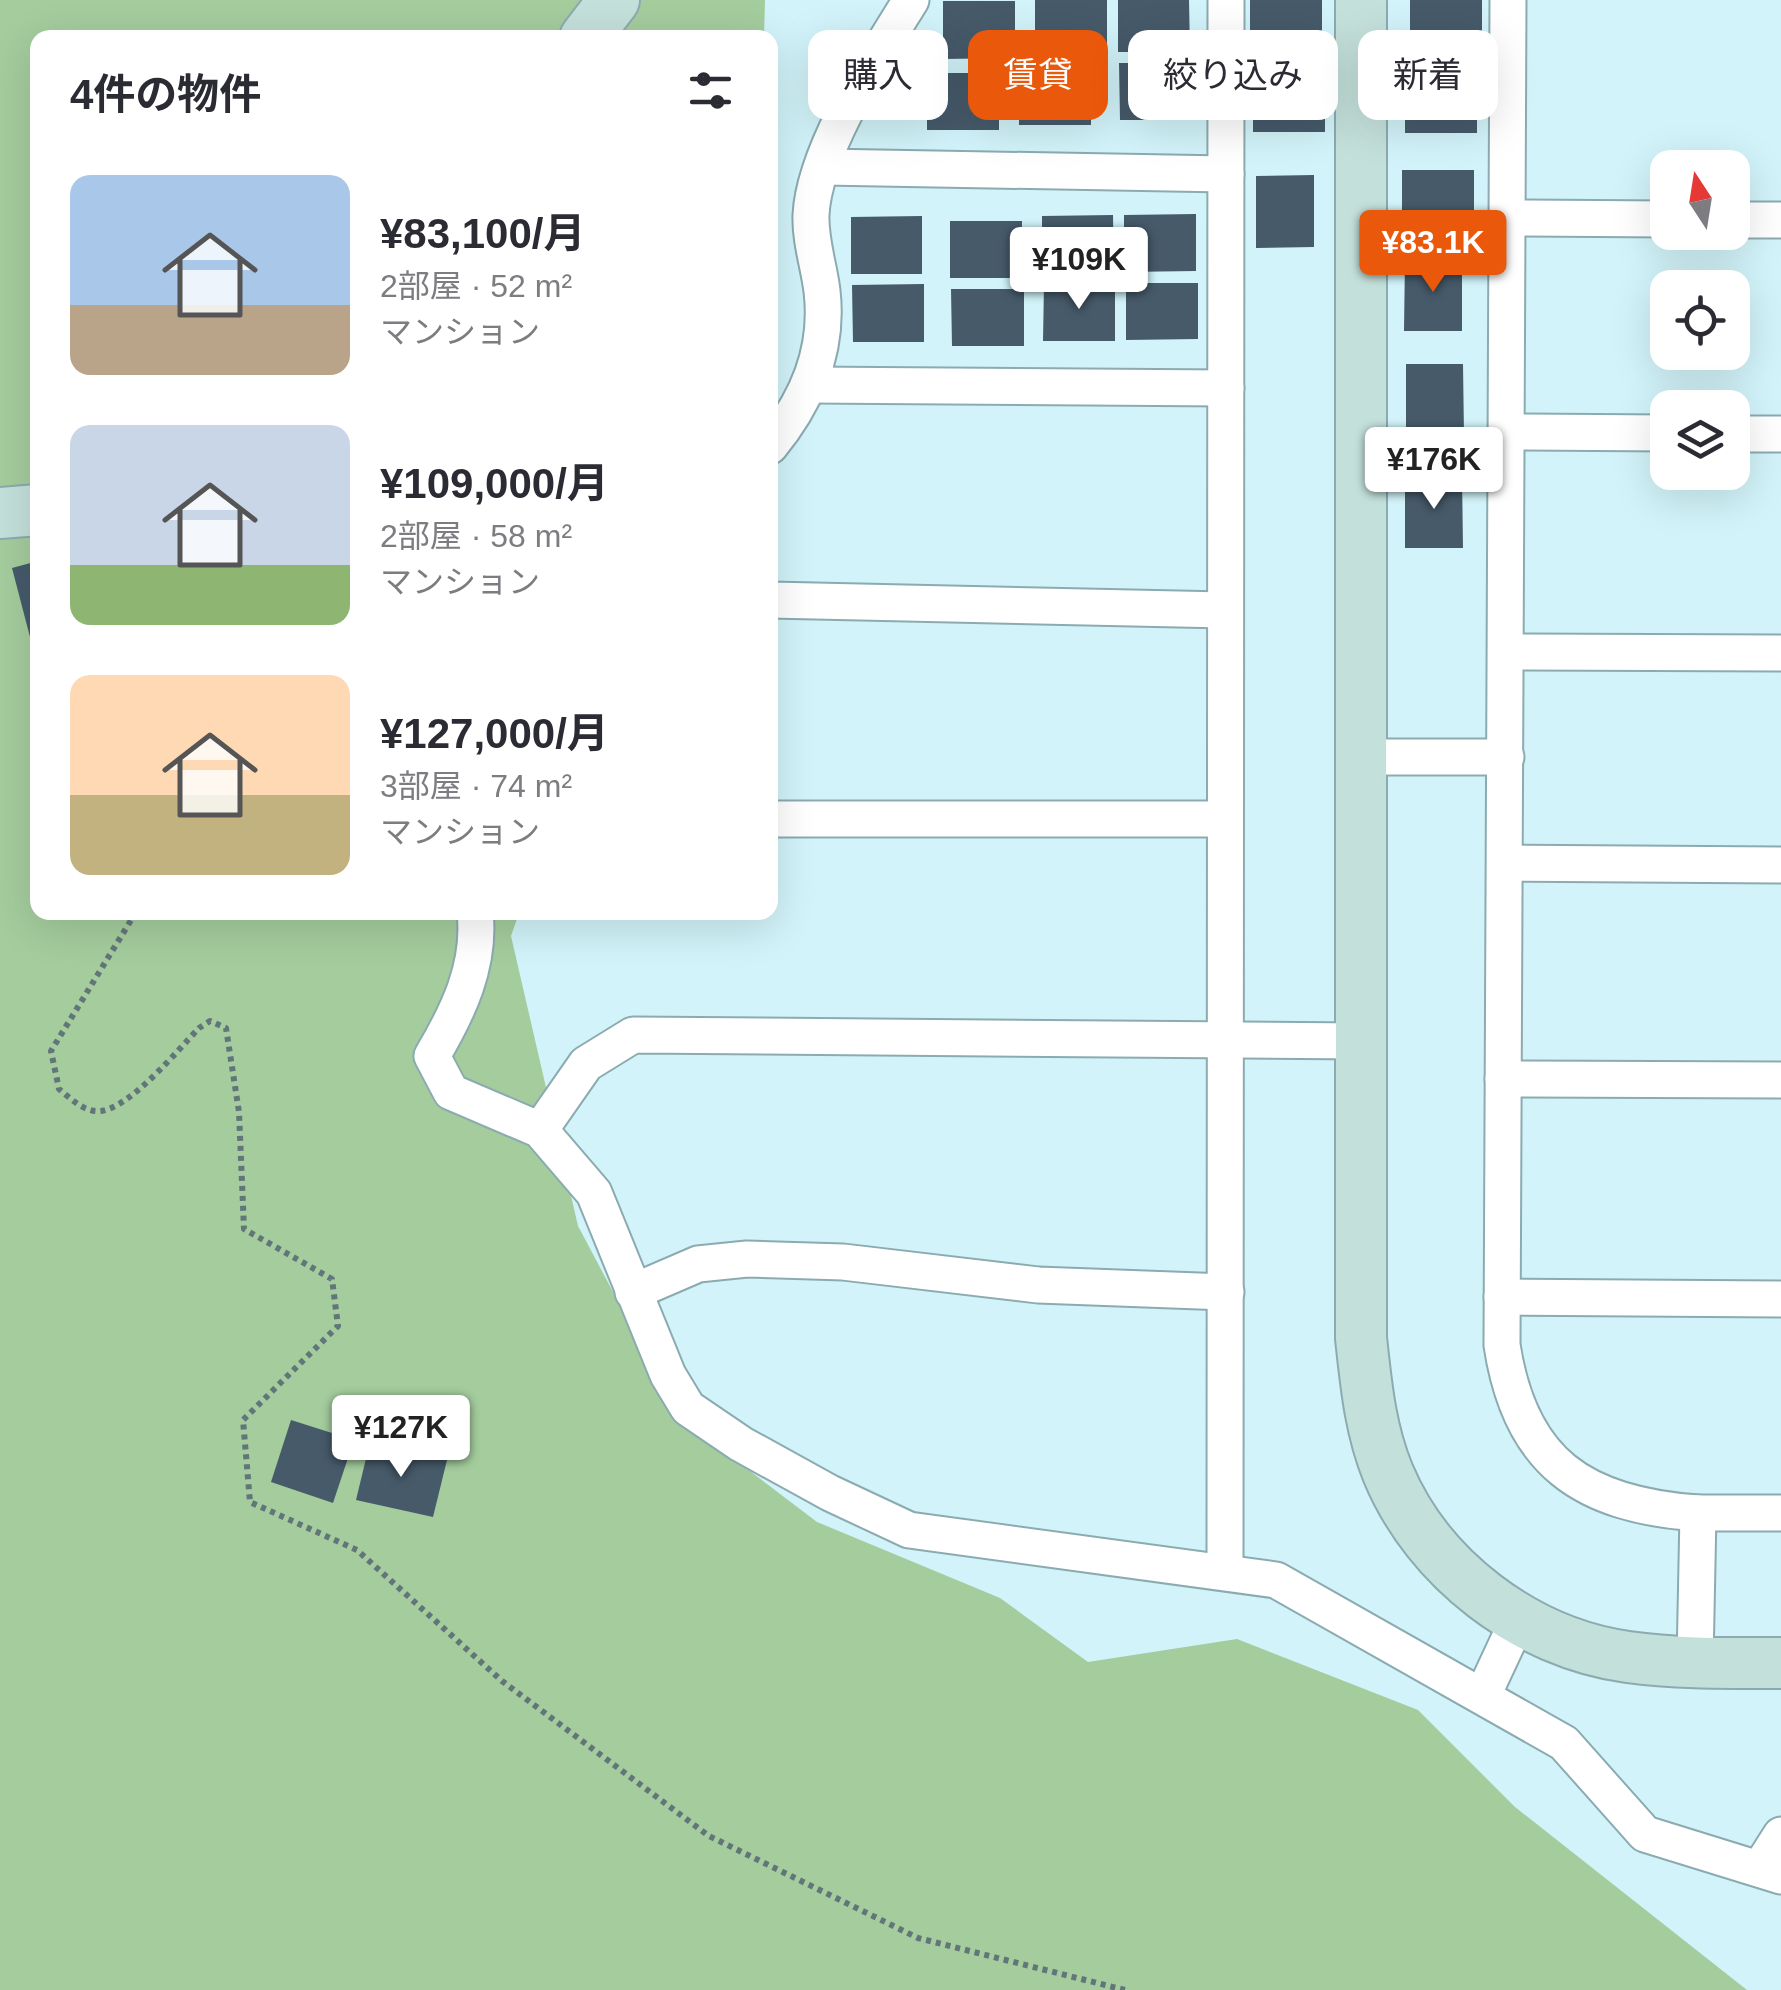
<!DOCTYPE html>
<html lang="ja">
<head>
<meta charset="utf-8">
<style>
	:root { --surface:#fff; --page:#f2f2f3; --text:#2b2b33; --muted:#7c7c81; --accent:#ea580c }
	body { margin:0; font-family:Helvetica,"Noto Sans JP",sans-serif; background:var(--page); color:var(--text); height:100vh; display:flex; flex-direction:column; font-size:38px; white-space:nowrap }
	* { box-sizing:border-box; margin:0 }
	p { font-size:32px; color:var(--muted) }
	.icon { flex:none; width:55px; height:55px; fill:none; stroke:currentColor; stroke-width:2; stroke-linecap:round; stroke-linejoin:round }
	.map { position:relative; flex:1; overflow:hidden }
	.side { position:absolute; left:30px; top:30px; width:748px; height:890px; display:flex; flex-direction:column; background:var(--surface); border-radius:20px; box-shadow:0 10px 40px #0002 }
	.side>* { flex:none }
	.hud { position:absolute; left:808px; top:30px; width:822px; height:90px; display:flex; gap:20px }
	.needle { width:65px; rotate:348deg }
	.fabs { position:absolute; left:1650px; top:150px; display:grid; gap:20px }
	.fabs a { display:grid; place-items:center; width:100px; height:100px; border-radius:20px; background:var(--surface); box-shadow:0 10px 40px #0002; font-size:50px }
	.price { position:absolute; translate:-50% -85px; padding:0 22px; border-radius:10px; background:#fff; color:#222; font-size:32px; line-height:65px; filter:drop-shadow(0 2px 5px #0008) }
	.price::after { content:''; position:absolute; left:50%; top:60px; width:30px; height:22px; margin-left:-15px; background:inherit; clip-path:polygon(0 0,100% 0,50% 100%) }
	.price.on { background:var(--accent); color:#fff }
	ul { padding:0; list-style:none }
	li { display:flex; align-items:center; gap:30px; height:250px; padding:0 40px }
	li span { display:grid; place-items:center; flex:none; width:280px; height:200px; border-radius:20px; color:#555 }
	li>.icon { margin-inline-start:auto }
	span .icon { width:120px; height:120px; fill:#fffc; stroke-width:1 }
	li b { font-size:42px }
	h2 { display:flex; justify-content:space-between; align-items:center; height:120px; padding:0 40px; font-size:42px }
	.tag { padding:0 35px; border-radius:20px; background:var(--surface); box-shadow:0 10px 40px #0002; font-size:35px; line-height:90px }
	.tag.on { background:var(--accent); color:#fff }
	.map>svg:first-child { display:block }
	.green { fill:#a4cc9d }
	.building { fill:#465a6a }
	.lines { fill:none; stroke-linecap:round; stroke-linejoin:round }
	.street-casing { stroke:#8babb0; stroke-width:39 }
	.secondary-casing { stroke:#8babb0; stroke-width:54 }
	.path { stroke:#62767a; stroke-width:6; stroke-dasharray:5 5; stroke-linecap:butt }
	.street { stroke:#fff; stroke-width:35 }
	.secondary { stroke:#c4e0da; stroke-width:50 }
</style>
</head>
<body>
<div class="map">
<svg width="1781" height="1990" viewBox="0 0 1781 1990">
	<rect width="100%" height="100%" fill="#d1f3f9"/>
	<polygon class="green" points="0,0 765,0 764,37 38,38 38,912 519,913 511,936 578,1226 680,1418 817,1522 1000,1598 1088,1662 1237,1639 1418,1710 1515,1807 1747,1990 0,1990"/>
	<g class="building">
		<rect x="1035" y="0" width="72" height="53"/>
		<polygon points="1118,0 1189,0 1190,52 1118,52"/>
		<rect x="1250" y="0" width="72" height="41"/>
		<rect x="1410" y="0" width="72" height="39"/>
		<polygon points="943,1 1015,1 1015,58 943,59"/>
		<polygon points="1119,63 1192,63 1191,120 1120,120"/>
		<polygon points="1091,67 1091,125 1019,125 1019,68"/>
		<rect x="927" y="73" width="72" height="57"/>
		<rect x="1253" y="74" width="72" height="58"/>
		<rect x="1405" y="76" width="72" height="57"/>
		<rect x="1402" y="170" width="72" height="57"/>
		<polygon points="1314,175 1314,247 1256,248 1256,176"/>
		<polygon points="1196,214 1196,271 1124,272 1124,215"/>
		<polygon points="1113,215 1114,273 1042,273 1042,216"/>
		<polygon points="922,216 922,274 851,274 851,217"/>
		<polygon points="950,221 1022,221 1021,278 950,278"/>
		<polygon points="1405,259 1462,259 1462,331 1404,331"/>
		<polygon points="1115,283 1115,341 1043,341 1044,284"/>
		<polygon points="1126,283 1198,283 1198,339 1126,340"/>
		<polygon points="924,284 924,342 853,342 852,285"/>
		<polygon points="951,289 1024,289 1024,346 952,346"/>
		<polygon points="1406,364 1463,364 1464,436 1406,436"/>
		<polygon points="1462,476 1463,548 1405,548 1405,477"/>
		<polygon points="38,561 38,635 30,637 12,568"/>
		<polygon points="291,1420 354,1440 333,1503 271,1482"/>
		<polygon points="370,1442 447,1460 433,1517 356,1500"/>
	</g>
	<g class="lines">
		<g class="street-casing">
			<g id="street">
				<path d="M1508 0 1502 1345C1520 1463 1583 1505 1698 1513L1695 1663"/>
				<polyline points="824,167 1226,174"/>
				<polyline points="1508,218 1668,219"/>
				<polyline points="1732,220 1781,220"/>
				<polyline points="809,385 1226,388"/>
				<polyline points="1507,432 1668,433"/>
				<polyline points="1732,434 1781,434"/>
				<path d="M770 446C807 401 829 351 822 291 819 266 810 241 811 215 814 150 877 55 911 0"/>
				<polyline points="770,600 1225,610"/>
				<polyline points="1506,652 1781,653"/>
				<polyline points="1363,757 1506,757"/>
				<polyline points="770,819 1225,819"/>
				<polyline points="1506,863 1781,865"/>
				<path d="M475 912C481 965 458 1012 432 1056L451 1092 540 1130 594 1193 668 1375 688 1408 741 1444 830 1493 909 1530 1276 1580 1564 1743 1645 1834 1781 1876"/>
				<polyline points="1503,1079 1781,1080"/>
				<polyline points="540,1130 586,1064 633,1035 1362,1041"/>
				<polyline points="633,1292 698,1264 747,1259 843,1262 1038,1285 1226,1292"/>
				<polyline points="1502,1297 1781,1299"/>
				<polyline points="1698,1513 1781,1513"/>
				<polyline points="1225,1572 1226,0"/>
				<polyline points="1483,1695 1518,1620"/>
				<polyline points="1760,1868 1781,1835"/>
			</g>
		</g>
		<g class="secondary-casing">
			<g id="secondary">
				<path d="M1361 0V1338C1366 1384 1370 1429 1388 1473 1428 1569 1525 1643 1628 1657 1678 1664 1730 1663 1781 1663"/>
				<polyline points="585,38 614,0"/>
				<polyline points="0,513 38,510"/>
			</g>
		</g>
		<path class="path" d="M136 912 51 1051 59 1089C71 1099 85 1113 101 1111 131 1107 178 1050 199 1028L210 1021 226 1028 239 1112 244 1229 332 1279 338 1326 243 1420 250 1502 357 1550 502 1681 709 1836 918 1938 1125 1990"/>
		<use href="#street" class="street"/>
		<use href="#secondary" class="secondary"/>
	</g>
</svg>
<div class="fabs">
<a><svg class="needle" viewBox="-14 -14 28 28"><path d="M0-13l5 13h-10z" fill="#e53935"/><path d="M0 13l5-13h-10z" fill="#7c7c81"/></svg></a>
<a><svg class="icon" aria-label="locate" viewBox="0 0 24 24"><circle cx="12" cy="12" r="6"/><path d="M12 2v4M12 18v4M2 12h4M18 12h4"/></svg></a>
<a><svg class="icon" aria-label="layers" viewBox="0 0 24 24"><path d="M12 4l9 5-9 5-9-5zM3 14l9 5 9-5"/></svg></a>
</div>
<b class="price on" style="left:1433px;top:295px">¥83.1K</b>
<b class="price" style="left:1079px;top:312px">¥109K</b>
<b class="price" style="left:1434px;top:512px">¥176K</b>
<b class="price" style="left:401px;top:1480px">¥127K</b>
<div class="hud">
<a class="tag">購入</a>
<a class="tag on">賃貸</a>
<a class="tag">絞り込み</a>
<a class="tag">新着</a>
</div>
<section class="side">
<h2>4件の物件<svg class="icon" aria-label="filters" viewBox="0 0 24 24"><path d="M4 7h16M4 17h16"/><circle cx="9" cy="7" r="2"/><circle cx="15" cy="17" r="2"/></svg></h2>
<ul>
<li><span style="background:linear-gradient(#a9c7e8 65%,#b9a48a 0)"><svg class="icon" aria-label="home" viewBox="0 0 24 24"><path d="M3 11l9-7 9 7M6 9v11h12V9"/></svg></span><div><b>¥83,100/月</b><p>2部屋 · 52 m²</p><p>マンション</p></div></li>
<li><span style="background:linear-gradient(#c9d6e8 70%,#8fb573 0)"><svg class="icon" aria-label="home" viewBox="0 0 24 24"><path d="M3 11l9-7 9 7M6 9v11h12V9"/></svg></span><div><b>¥109,000/月</b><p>2部屋 · 58 m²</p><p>マンション</p></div></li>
<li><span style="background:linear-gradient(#ffd9b3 60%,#c2b280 0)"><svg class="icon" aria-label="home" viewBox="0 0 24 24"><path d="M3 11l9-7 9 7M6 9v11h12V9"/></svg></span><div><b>¥127,000/月</b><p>3部屋 · 74 m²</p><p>マンション</p></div></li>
</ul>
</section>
</div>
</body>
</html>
